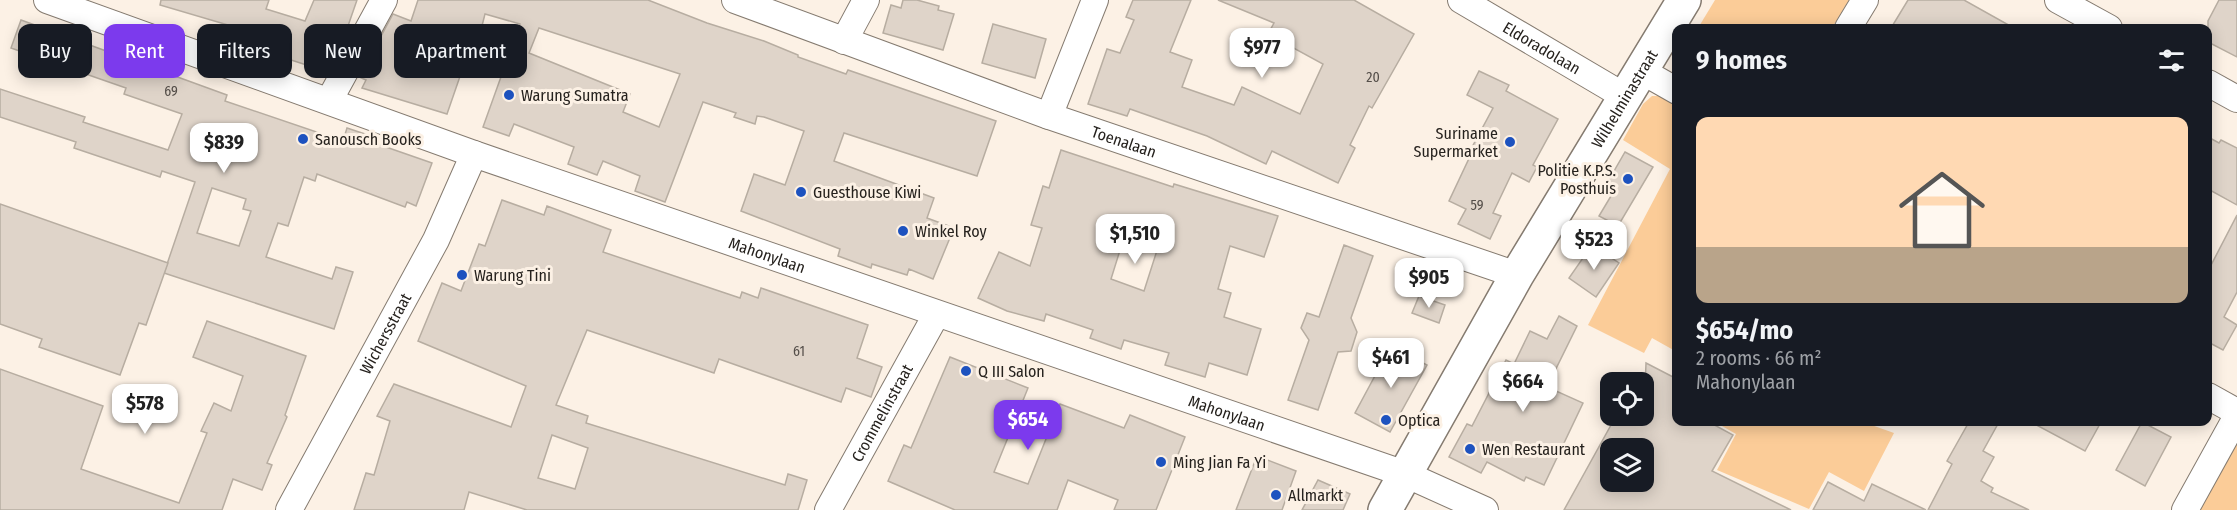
<!DOCTYPE html>
<html lang="en">
<head>
<meta charset="utf-8">
<style>
	:root { --surface:#171b24; --page:#20242c; --text:#f1f3f6; --muted:#9ea1a6; --line:#363941; --accent:#7c3aed }
	body { margin:0; font-family:"Fira Sans Condensed",sans-serif; background:var(--page); color:var(--text); height:100vh; display:flex; flex-direction:column; font-size:22px; white-space:nowrap }
	* { box-sizing:border-box; margin:0 }
	p { font-size:20px; color:var(--muted) }
	.icon { flex:none; width:33px; height:33px; fill:none; stroke:currentColor; stroke-width:2; stroke-linecap:round; stroke-linejoin:round }
	.map { position:relative; flex:1; overflow:hidden }
	.sheet { position:absolute; left:1672px; top:24px; width:540px; height:402px; display:flex; flex-direction:column; background:var(--surface); border-radius:12px; box-shadow:0 3px 15px #0003 }
	.sheet>* { flex:none }
	.banner { position:absolute; left:18px; top:24px; width:570px; height:54px; display:flex; gap:12px }
	.tools { position:absolute; left:1600px; top:372px; display:grid; gap:12px }
	.tools a { display:grid; place-items:center; width:54px; height:54px; border-radius:12px; background:var(--surface); box-shadow:0 3px 15px #0003; font-size:30px }
	.price { position:absolute; translate:-50% -51px; padding:0 14px; border-radius:12px; background:#fff; color:#222; font-size:20px; line-height:39px; filter:drop-shadow(0 2px 3px #0008) }
	.price::after { content:''; position:absolute; left:50%; top:36px; width:18px; height:14px; margin-left:-9px; background:inherit; clip-path:polygon(0 0,100% 0,50% 100%) }
	.price.selected { background:var(--accent); color:#fff }
	ul { padding:0; list-style:none }
	li { display:grid; align-content:center; gap:12px; height:318px; padding:0 24px }
	li+li { border-top:2px solid var(--line) }
	li span { display:grid; place-items:center; height:186px; border-radius:12px; color:#555 }
	li>.icon { margin-inline-start:auto }
	span .icon { width:108px; height:108px; fill:#fffc; stroke-width:1 }
	li b { font-size:26px }
	h2 { display:flex; justify-content:space-between; align-items:center; height:72px; padding:0 24px; font-size:26px }
	.pill { padding:0 21px; border-radius:12px; background:var(--surface); box-shadow:0 3px 15px #0003; font-size:21px; line-height:54px }
	.pill.selected { background:var(--accent); color:#fff }
	.map>svg:first-child { display:block }
	.green { fill:#fbcc98 }
	.building { fill:#dfd4c9; stroke:#b7ada1; stroke-width:1.5; fill-rule:evenodd }
	.lines { fill:none; stroke-linecap:round; stroke-linejoin:round }
	.minor-casing { stroke:#857b70; stroke-width:28 }
	.tertiary-casing { stroke:#857b70; stroke-width:36 }
	.minor { stroke:#fff; stroke-width:26 }
	.tertiary { stroke:#fff; stroke-width:33 }
	.poi-dot { fill:#1d52bf; stroke:#fcf1e5; stroke-width:2 }
	.labels { text-anchor:middle; stroke-width:6; stroke-linejoin:round; paint-order:stroke }
	.number-label { font-size:14px; fill:#544e49 }
	.street-label { font-size:16px; fill:#26221e; stroke:#fcf1e5 }
	.poi-label { font-size:16px; fill:#26221e; stroke:#fcf1e5; text-anchor:start }
</style>
</head>
<body>
<div class="map">
<svg width="2237" height="510" viewBox="0 0 2237 510">
	<rect width="100%" height="100%" fill="#fcf1e5"/>
	<g class="green">
		<polygon points="1715,0 1849,0 1832,28 1698,28"/>
		<polygon points="1652,96 1666,96 1677,101 1677,352 1652,338 1644,353 1588,325 1670,169 1623,140 1643,104"/>
		<polygon points="1715,422 1863,422 1894,433 1864,491 1829,472 1809,509 1717,470 1736,434"/>
		<polygon points="2237,436 2237,510 2195,510"/>
	</g>
	<g class="building">
		<polygon points="161,0 269,0 266,9 305,21 314,0 357,0 340,49 332,64 325,61 322,70 223,38 228,25 160,5"/>
		<path d="M418 0H648L707 23 764 41 798 55V57L846 74 848 70 996 121 977 176 844 133 834 161 934 198 927 218 954 228 933 279 909 269 907 275 872 264 871 268 838 256 840 249 741 211 754 174 785 185 804 131 764 117 757 116 755 124 734 117 736 113 703 102 665 202 635 191 640 176 603 161 597 175 568 164 574 147 514 124 509 136 483 127 520 24 485 14 473 61 466 59 447 114 362 88 366 80 359 77 393 14 411 21ZM539 28 680 74 659 127 623 112 630 94 529 53Z"/>
		<polygon points="903,0 917,0 939,6 938,10 954,14 943,50 883,33 891,5 901,8"/>
		<polygon points="1133,0 1191,0 1170,52 1192,60 1182,87 1234,105 1242,87 1300,114 1323,64 1268,34 1274,23 1218,0 1354,0 1414,34 1372,108 1369,106 1350,145 1355,148 1338,183 1272,151 1266,164 1207,136 1130,109 1127,116 1088,104 1107,49 1120,53 1134,20 1126,17"/>
		<polygon points="1908,0 1964,0 2014,28 1891,28"/>
		<polygon points="2219,0 2237,0 2237,57 2208,42 2208,21"/>
		<path d="M21 20 227 95 225 101 343 141 347 128 365 134 363 139 432 163 416 206 407 202 405 207 317 174 315 181 304 177 288 226 278 223 266 257 332 279 336 267 353 272 334 329 164 273 195 182 162 171 160 177 74 148 76 142 0 117V89L85 117 83 122 168 150 182 114 124 94 126 88 11 48ZM212 188 246 199 243 209 251 211 239 246 197 233Z"/>
		<polygon points="993,24 1046,39 1035,78 982,63"/>
		<polygon points="1479,71 1509,85 1506,91 1558,119 1533,165 1537,167 1529,182 1512,173 1493,213 1501,216 1490,239 1458,224 1466,209 1449,201 1472,152 1470,151 1493,108 1467,95"/>
		<polygon points="2208,137 2219,143 2221,140 2237,148 2237,205 2208,189"/>
		<path d="M1061 150 1173 187 1174 184 1278 216 1264 257 1230 246 1218 289 1231 293 1224 317 1261 329 1247 375 1209 363 1205 377 1165 365 1169 353 1124 340 1121 349 1090 338 1093 330 1046 314 1044 321 1007 311 978 298 999 252 1030 266 1042 228 1031 225 1043 186 1049 188ZM1126 231 1160 241 1144 291 1111 279Z"/>
		<polygon points="1625,152 1653,167 1618,226 1599,216 1611,196 1602,192"/>
		<path d="M502 200 544 215 547 206 611 230 603 252 740 298 742 292 758 298 761 288 868 325 857 358 882 367 871 397 846 388 841 402 719 359 714 373 587 330 556 405 588 416 586 423 785 485 788 474 807 480 798 510H527L469 492 464 510H354L366 473 374 475 390 421 377 416 394 384 511 427 526 386 418 341 442 283 461 291 479 244 485 246ZM552 435 588 448 575 489 538 478Z"/>
		<polygon points="0,204 168,263 146,325 139,323 120,375 39,347 42,339 0,324"/>
		<polygon points="2237,215 2237,292 2224,317 2237,325 2223,350 2210,343 2208,347 2208,271"/>
		<polygon points="1344,245 1373,256 1351,318 1357,332 1351,351 1338,352 1318,410 1288,400 1309,340 1301,328 1307,313 1319,317"/>
		<polygon points="1592,245 1619,263 1596,297 1569,278"/>
		<polygon points="1419,296 1445,305 1439,323 1412,313"/>
		<polygon points="1559,316 1577,326 1547,387 1583,403 1544,485 1526,477 1524,481 1487,462 1481,473 1449,457 1467,424 1472,426 1506,360 1514,364 1530,331 1547,339"/>
		<polygon points="207,321 306,356 285,415 287,417 267,463 272,465 262,490 233,479 222,510 0,510 0,369 103,406 81,469 179,503 207,433 201,431 214,403 231,411 243,376 193,357"/>
		<polygon points="1391,346 1427,365 1390,432 1355,413"/>
		<polygon points="950,357 1028,388 994,472 1028,484 1060,404 1124,428 1130,415 1185,437 1156,510 1114,510 1118,500 1068,480 1057,510 955,510 888,481 904,445 911,448"/>
		<path d="M1646 363 1677 379V422H1709L1733 435 1712 471 1791 510H1564L1616 416H1644ZM1611 448H1644V482H1611Z"/>
		<polygon points="1969,422 1999,422 1983,451 1994,457 1981,481 1993,488 1991,492 2029,510 1928,510 1952,464 1947,461"/>
		<polygon points="2031,422 2101,422 2085,451"/>
		<polygon points="2142,422 2171,437 2145,486 2116,470"/>
		<polygon points="1257,456 1296,471 1282,510 1236,510"/>
		<polygon points="1318,480 1350,494 1343,510 1302,510"/>
		<polygon points="1828,482 1864,501 1872,484 1926,510 1813,510"/>
	</g>
	<g class="lines">
		<g class="minor-casing">
			<g id="minor">
				<path id="s1" d="M47 0 474 154 1405 474 1485 510"/>
				<path id="s2" d="M735 0 1049 116 1517 275"/>
				<path id="s3" d="M1461 0 1624 96"/>
				<polyline points="2058,0 2109,28"/>
				<polyline points="1848,28 1865,0"/>
				<polyline points="844,41 866,0"/>
				<polyline points="1640,70 1677,91"/>
				<polyline points="2208,83 2237,99"/>
				<polyline points="330,99 384,0"/>
				<polyline points="1049,116 1095,0"/>
				<polyline points="2208,396 2237,412"/>
				<path id="s4" d="M289 510 436 240 474 154"/>
				<path id="s5" d="M828 510 936 315"/>
				<polyline points="2185,510 2237,416"/>
			</g>
		</g>
		<g class="tertiary-casing">
			<g id="tertiary">
				<path id="s6" d="M1385 510 1517 275 1684 0"/>
			</g>
		</g>
		<use href="#minor" class="minor"/>
		<use href="#tertiary" class="tertiary"/>
	</g>
	<g class="poi-dot">
		<circle cx="509" cy="95" r="6"/>
		<circle cx="303" cy="139" r="6"/>
		<circle cx="1510" cy="142" r="6"/>
		<circle cx="1628" cy="179" r="6"/>
		<circle cx="801" cy="192" r="6"/>
		<circle cx="903" cy="231" r="6"/>
		<circle cx="462" cy="275" r="6"/>
		<circle cx="966" cy="371" r="6"/>
		<circle cx="1386" cy="420" r="6"/>
		<circle cx="1470" cy="449" r="6"/>
		<circle cx="1161" cy="462" r="6"/>
		<circle cx="1276" cy="495" r="6"/>
	</g>
	<g class="labels">
		<g class="number-label">
			<text x="1373" y="82">20</text>
			<text x="171" y="96">69</text>
			<text x="1477" y="210">59</text>
			<text x="799" y="356">61</text>
		</g>
		<g class="street-label">
			<text dy="6" stroke="none"><textPath href="#s3" startOffset="94">Eldoradolaan</textPath></text>
			<text dy="6" stroke="none"><textPath href="#s6" startOffset="476">Wilhelminastraat</textPath></text>
			<text dy="6" stroke="none"><textPath href="#s2" startOffset="414">Toenalaan</textPath></text>
			<text dy="6" stroke="none"><textPath href="#s1" startOffset="764">Mahonylaan</textPath></text>
			<text dy="6" stroke="none"><textPath href="#s4" startOffset="201">Wichersstraat</textPath></text>
			<text dy="6" stroke="none"><textPath href="#s5" startOffset="111">Crommelinstraat</textPath></text>
			<text dy="6" stroke="none"><textPath href="#s1" startOffset="1250">Mahonylaan</textPath></text>
		</g>
		<g class="poi-label">
			<text x="521" y="101">Warung Sumatra</text>
			<text x="1498" y="139" text-anchor="end">Suriname<tspan x="1498" dy="18">Supermarket</tspan></text>
			<text x="315" y="145">Sanousch Books</text>
			<text x="1616" y="176" text-anchor="end">Politie K.P.S.<tspan x="1616" dy="18">Posthuis</tspan></text>
			<text x="813" y="198">Guesthouse Kiwi</text>
			<text x="915" y="237">Winkel Roy</text>
			<text x="474" y="281">Warung Tini</text>
			<text x="978" y="377">Q III Salon</text>
			<text x="1398" y="426">Optica</text>
			<text x="1482" y="455">Wen Restaurant</text>
			<text x="1173" y="468">Ming Jian Fa Yi</text>
			<text x="1288" y="501">Allmarkt</text>
		</g>
	</g>
</svg>
<div class="tools">
<a><svg class="icon" aria-label="locate" viewBox="0 0 24 24"><circle cx="12" cy="12" r="6"/><path d="M12 2v4M12 18v4M2 12h4M18 12h4"/></svg></a>
<a><svg class="icon" aria-label="layers" viewBox="0 0 24 24"><path d="M12 4l9 5-9 5-9-5zM3 14l9 5 9-5"/></svg></a>
</div>
<b class="price" style="left:1262px;top:79px">$977</b>
<b class="price" style="left:224px;top:174px">$839</b>
<b class="price" style="left:1135px;top:265px">$1,510</b>
<b class="price" style="left:1594px;top:271px">$523</b>
<b class="price" style="left:1429px;top:309px">$905</b>
<b class="price" style="left:1391px;top:389px">$461</b>
<b class="price" style="left:1523px;top:413px">$664</b>
<b class="price" style="left:145px;top:435px">$578</b>
<b class="price selected" style="left:1028px;top:451px">$654</b>
<div class="banner">
<a class="pill">Buy</a>
<a class="pill selected">Rent</a>
<a class="pill">Filters</a>
<a class="pill">New</a>
<a class="pill">Apartment</a>
</div>
<section class="sheet">
<h2>9 homes<svg class="icon" aria-label="filters" viewBox="0 0 24 24"><path d="M4 7h16M4 17h16"/><circle cx="9" cy="7" r="2"/><circle cx="15" cy="17" r="2"/></svg></h2>
<ul>
<li><span style="background:linear-gradient(#ffd9b3 70%,#b9a48a 0)"><svg class="icon" aria-label="home" viewBox="0 0 24 24"><path d="M3 11l9-7 9 7M6 9v11h12V9"/></svg></span><div><b>$654/mo</b><p>2 rooms · 66 m²</p><p>Mahonylaan</p></div></li>
</ul>
</section>
</div>
</body>
</html>
